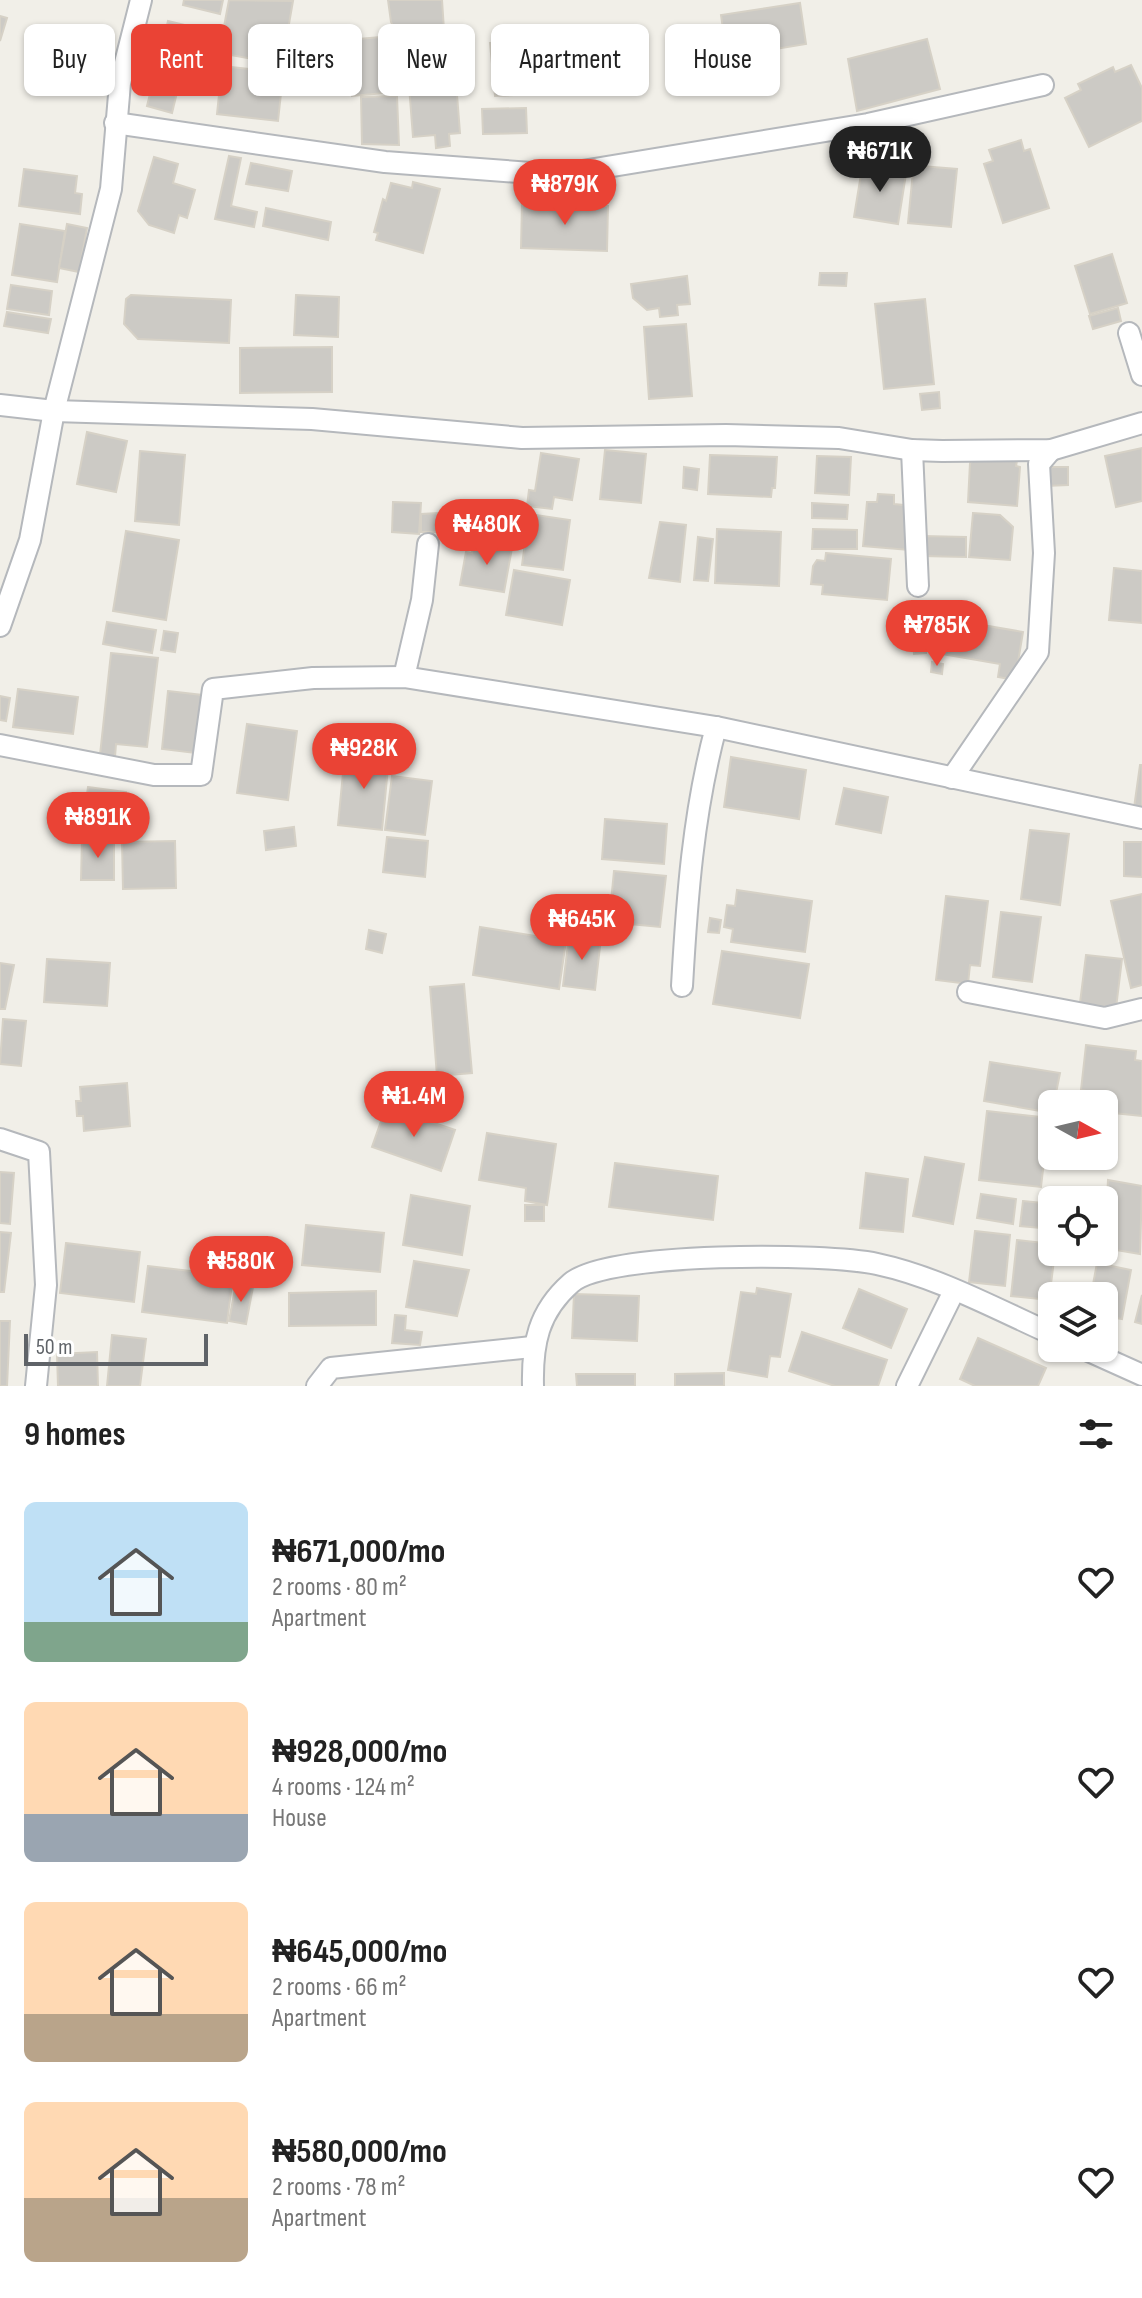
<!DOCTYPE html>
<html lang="en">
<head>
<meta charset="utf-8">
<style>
	:root { --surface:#fff; --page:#f2f2f2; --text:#222; --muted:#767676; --accent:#ea4335 }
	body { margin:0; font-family:"Sofia Sans Condensed",sans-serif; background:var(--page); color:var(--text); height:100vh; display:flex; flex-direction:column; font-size:30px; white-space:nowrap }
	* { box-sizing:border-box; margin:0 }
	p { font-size:26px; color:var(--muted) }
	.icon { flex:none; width:44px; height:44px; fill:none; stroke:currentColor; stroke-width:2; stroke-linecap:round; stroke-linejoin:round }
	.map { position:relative; height:1386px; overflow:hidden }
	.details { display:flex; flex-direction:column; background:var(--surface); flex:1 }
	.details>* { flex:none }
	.hud { position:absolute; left:24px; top:24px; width:1094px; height:72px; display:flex; gap:16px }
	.needle { width:52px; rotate:98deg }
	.controls { position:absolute; left:1038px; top:1090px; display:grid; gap:16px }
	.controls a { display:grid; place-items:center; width:80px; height:80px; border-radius:12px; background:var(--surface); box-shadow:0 2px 6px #0004; font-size:40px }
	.scale { position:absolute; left:24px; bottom:20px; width:184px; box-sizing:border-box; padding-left:8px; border:4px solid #5f6368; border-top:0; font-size:22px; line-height:28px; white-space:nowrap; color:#5f6368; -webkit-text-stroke:6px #fff; paint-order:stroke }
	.price { position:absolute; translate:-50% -68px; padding:0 18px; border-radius:28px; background:var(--accent); color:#fff; font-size:26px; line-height:52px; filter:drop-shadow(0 2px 4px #0008) }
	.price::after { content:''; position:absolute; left:50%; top:48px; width:24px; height:18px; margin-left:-12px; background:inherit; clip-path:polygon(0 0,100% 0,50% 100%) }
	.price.current { background:#222; color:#fff }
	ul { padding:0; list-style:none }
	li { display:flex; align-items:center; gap:24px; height:200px; padding:0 24px }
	li span { display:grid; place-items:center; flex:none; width:224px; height:160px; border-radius:12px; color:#555 }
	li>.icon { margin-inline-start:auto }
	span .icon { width:96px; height:96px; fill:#fffc; stroke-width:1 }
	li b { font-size:34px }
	h2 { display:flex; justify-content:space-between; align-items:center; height:96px; padding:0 24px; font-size:34px }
	.tag { padding:0 28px; border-radius:12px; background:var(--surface); box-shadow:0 2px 6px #0004; font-size:28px; line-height:72px }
	.tag.current { background:var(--accent); color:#fff }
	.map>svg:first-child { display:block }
	.building { fill:#cccac5; stroke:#d6d1c6; stroke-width:2 }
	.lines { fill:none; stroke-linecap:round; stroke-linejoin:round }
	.street-casing { stroke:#b5b8bc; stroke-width:24 }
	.street { stroke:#fff; stroke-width:20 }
</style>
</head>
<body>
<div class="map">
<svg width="1142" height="1386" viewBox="0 0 1142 1386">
	<rect width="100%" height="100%" fill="#f1efe8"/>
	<g class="building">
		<polygon points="184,0 223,0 220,14 183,5"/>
		<polygon points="229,0 293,1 282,64 219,53"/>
		<polygon points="388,0 442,0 444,30 430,34 396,31 391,22"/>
		<polygon points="800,3 806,44 727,57 721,15"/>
		<polygon points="0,16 7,18 0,41"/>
		<polygon points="168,21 193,27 172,113 147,106"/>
		<polygon points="91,27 109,34 104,48 86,40"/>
		<polygon points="392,36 396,92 352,96 347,40"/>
		<polygon points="927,39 940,89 857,111 848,59"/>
		<polygon points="509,42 513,95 495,96 490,43"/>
		<polygon points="453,43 460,133 449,134 450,146 436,148 435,135 413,137 406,47"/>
		<polygon points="546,55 575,58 574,74 545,72"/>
		<polygon points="1131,65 1142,88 1142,121 1089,147 1065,98 1081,90 1078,84 1113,67 1115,72"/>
		<polygon points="222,66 268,71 267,82 282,84 278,121 217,114"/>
		<polygon points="397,96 399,145 362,144 361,97"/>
		<polygon points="526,108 527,133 483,134 482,109"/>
		<polygon points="1021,140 1024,151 1030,149 1049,208 1003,223 984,164 993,161 989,150"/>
		<polygon points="229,156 241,158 231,206 257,212 254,227 215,219"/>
		<polygon points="154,157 178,164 173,183 195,190 187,218 179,215 174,233 149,225 138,211"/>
		<polygon points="863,162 891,166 890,171 906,174 898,224 854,217"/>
		<polygon points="251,163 292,171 288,191 246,184"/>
		<polygon points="921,166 957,169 951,227 908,223 913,171"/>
		<polygon points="24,169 77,176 75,193 82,194 80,214 19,206"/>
		<polygon points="413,182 440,189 423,253 376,240 378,233 374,232 383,199 386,201 391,183 412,188"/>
		<polygon points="522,204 608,206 607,251 521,248"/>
		<polygon points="266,208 331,222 328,240 263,226"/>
		<polygon points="20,224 65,231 57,282 12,275"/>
		<polygon points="67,224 87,228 79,272 59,268"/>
		<polygon points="1112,254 1127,303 1090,314 1075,266"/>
		<polygon points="820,273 847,273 846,286 819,285"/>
		<polygon points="687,276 690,304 677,305 678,315 660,317 659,308 647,310 633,298 631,284"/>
		<polygon points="11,285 52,291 49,315 7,309"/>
		<polygon points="131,295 231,300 229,343 138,339 124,324 126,299"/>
		<polygon points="296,295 339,297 338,337 294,335"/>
		<polygon points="925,299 934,384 884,389 875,304"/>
		<polygon points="1118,308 1121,321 1093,329 1089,316"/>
		<polygon points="7,312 51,319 48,333 4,326"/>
		<polygon points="686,324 692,396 649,399 644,327"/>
		<polygon points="332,347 332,392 240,393 240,348"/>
		<polygon points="939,392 940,408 922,410 920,394"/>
		<polygon points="87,432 127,441 116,492 77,484"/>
		<polygon points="1142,448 1142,501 1116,507 1105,456"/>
		<polygon points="605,450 646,454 641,503 600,499"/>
		<polygon points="140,451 185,455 179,525 135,521"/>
		<polygon points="541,453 579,459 572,500 554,497 552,509 527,506 529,490 535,491"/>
		<polygon points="710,455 777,457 775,488 772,488 771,497 708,494"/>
		<polygon points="817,456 851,457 849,495 815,493"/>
		<polygon points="974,460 1017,461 1016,466 1020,467 1017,506 968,502 970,463"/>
		<polygon points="684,467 699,469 697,490 683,488"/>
		<polygon points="1046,467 1068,467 1068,485 1046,486"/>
		<polygon points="878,494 894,495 894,504 913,506 909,550 863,546 867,502 877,502"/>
		<polygon points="393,502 421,503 419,534 392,532"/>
		<polygon points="812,503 848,505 847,519 812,518"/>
		<polygon points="438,513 439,532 421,532 421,514"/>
		<polygon points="973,513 1000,515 1013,527 1010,560 969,557"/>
		<polygon points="529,514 570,520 563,570 522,565"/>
		<polygon points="660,522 686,525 680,582 649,578"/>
		<polygon points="717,529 781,532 779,586 715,583"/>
		<polygon points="813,529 857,530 857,549 812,549"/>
		<polygon points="126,531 179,540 166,620 113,611"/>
		<polygon points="923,536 966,537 966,557 922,556"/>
		<polygon points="698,537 713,539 708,581 694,580"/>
		<polygon points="474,542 512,548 504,592 460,585 466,552 472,553"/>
		<polygon points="826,553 891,559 887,600 822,594 823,585 811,584 813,566 817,560 825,561"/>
		<polygon points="1114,568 1142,571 1142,623 1109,620"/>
		<polygon points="514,570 570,580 562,625 506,615"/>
		<polygon points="936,617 1023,632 1015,680 998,677 1000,664 930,652"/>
		<polygon points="107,622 156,630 152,653 103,644"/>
		<polygon points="924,624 926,653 914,654 911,625"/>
		<polygon points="164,631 178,633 175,652 161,650"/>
		<polygon points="111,653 158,658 147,747 116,744 115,757 100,755"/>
		<polygon points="932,662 943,664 942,674 931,672"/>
		<polygon points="18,689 78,697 73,734 13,727"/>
		<polygon points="168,691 202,695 195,753 162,749"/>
		<polygon points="0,696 10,698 6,721 0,720"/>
		<polygon points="247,724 297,731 288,800 237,793"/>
		<polygon points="345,752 389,757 382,830 338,825"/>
		<polygon points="731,757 806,770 799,819 724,807"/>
		<polygon points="1140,765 1142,765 1142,809 1134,808"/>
		<polygon points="392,776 432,781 425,835 385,830"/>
		<polygon points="88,787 126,792 121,833 82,828"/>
		<polygon points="844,788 888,797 881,833 836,824"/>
		<polygon points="605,819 667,824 664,864 602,859"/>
		<polygon points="294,827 296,846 266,850 264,831"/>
		<polygon points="1030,830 1069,834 1060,905 1021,899"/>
		<polygon points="387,837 428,841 425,877 383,872"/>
		<polygon points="82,839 114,840 114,880 81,880"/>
		<polygon points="175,841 176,888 123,889 122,842"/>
		<polygon points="1124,842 1142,842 1142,877 1124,876"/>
		<polygon points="614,871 666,876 660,927 609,922"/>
		<polygon points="737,890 812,901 805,952 731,942 733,929 724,927 727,905 735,906"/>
		<polygon points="1142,894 1142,985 1131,988 1111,901"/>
		<polygon points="946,896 988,901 980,966 970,965 968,984 936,980"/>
		<polygon points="1001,912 1041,917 1032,982 993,977"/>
		<polygon points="710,918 721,920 719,933 708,932"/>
		<polygon points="480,927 566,941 559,989 473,975"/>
		<polygon points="369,930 386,934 382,953 366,949"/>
		<polygon points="569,935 601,938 595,990 563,986"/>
		<polygon points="722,951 809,964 800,1018 713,1004"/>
		<polygon points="1086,955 1122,959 1116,1008 1080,1003"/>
		<polygon points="47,959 110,963 107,1006 44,1002"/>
		<polygon points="0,963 14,965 5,1009 0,1009"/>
		<polygon points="464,984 472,1073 437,1076 430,987"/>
		<polygon points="3,1019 26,1021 21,1066 0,1064"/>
		<polygon points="1086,1045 1136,1051 1135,1060 1142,1061 1142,1116 1104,1112 1104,1104 1091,1104 1092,1092 1081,1090"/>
		<polygon points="990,1062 1060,1073 1052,1113 984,1101"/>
		<polygon points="127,1083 130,1126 84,1131 83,1116 77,1116 76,1101 81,1101 80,1087"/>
		<polygon points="386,1107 455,1130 441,1171 372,1147"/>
		<polygon points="987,1111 1049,1118 1041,1187 979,1180"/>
		<polygon points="487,1133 556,1144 547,1205 525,1201 526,1188 479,1180"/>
		<polygon points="925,1157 964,1164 953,1224 913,1216"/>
		<polygon points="615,1163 718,1176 713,1220 609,1207"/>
		<polygon points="0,1172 14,1173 10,1224 0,1223"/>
		<polygon points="866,1173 908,1179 903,1232 860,1228"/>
		<polygon points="1108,1180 1142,1186 1140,1254 1104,1248"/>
		<polygon points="981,1194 1016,1199 1013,1224 977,1218"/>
		<polygon points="411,1195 470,1206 462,1255 403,1245"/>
		<polygon points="1023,1201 1052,1204 1052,1229 1020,1226"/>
		<rect x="525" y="1205" width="19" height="16"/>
		<polygon points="306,1225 384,1233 380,1272 302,1265"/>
		<polygon points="975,1231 1010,1235 1005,1286 969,1282"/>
		<polygon points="0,1232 11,1233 4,1292 0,1292"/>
		<polygon points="1017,1240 1052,1244 1055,1252 1049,1300 1011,1296"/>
		<polygon points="66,1243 140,1252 134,1302 60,1293"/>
		<polygon points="414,1261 469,1270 457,1316 406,1307"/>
		<polygon points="1097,1263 1131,1270 1122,1319 1104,1316 1104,1296 1091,1295"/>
		<polygon points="148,1266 233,1276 227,1323 142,1312"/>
		<polygon points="236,1283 253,1287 246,1324 229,1321"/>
		<polygon points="757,1288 791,1294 780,1357 770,1356 767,1377 728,1370 741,1292 756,1294"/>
		<polygon points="859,1289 907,1309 891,1348 843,1328"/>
		<polygon points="376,1291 376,1325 289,1326 289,1293"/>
		<polygon points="574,1294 639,1296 637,1341 572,1338"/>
		<polygon points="1142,1295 1142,1324 1135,1322"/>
		<polygon points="395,1315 406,1316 405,1330 422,1332 420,1345 392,1343"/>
		<polygon points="0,1321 10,1321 7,1386 0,1386"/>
		<polygon points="802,1332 887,1360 878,1386 835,1386 789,1371"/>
		<polygon points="112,1335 146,1339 140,1386 107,1386"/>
		<polygon points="978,1338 1046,1368 1038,1386 975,1386 960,1379"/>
		<polygon points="97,1352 98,1386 58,1386 57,1354"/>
		<polygon points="724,1373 724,1386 675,1386 675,1374"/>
		<polygon points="576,1374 635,1374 635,1386 577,1386"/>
	</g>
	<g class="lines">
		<g class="street-casing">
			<g id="street">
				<polyline points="115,123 385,162 558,175 868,124 1043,85"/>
				<polyline points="1129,333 1142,375"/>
				<polyline points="0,405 54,411 312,419 522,438 726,435 839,438 912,450 942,451 1051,450 1142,423"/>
				<polyline points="912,450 918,586"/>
				<polyline points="0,626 30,540 54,411 111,189 120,83 141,0"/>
				<polyline points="404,677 422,600 428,544"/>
				<polyline points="0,745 154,775 201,775 213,689 313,678 404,677 716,727 1142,818"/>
				<polyline points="952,778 1038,652 1044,553 1039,464 1051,450"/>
				<path d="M682 986C687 898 693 813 716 727"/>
				<polyline points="968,992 1105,1018 1142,1009"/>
				<polyline points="0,1139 39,1152 46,1285 36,1386"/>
				<polyline points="1082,1348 1142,1375"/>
				<polyline points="317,1386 331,1368 532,1347"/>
				<path d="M533 1386C532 1344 538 1312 571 1283 608 1251 827 1253 877 1264 938 1277 996 1309 1052 1334"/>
				<polyline points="907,1386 954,1291"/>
			</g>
		</g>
		<use href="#street" class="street"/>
	</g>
</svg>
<div class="controls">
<a><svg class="needle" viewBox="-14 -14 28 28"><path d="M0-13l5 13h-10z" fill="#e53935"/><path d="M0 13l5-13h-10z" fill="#767676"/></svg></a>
<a><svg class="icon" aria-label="locate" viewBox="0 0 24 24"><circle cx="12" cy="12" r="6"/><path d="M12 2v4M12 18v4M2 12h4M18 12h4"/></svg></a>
<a><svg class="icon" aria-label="layers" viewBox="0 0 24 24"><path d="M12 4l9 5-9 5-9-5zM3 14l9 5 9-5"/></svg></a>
</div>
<div class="scale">50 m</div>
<b class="price current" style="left:880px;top:194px">₦671K</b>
<b class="price" style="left:565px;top:227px">₦879K</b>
<b class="price" style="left:487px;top:567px">₦480K</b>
<b class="price" style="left:937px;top:668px">₦785K</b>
<b class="price" style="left:364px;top:791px">₦928K</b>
<b class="price" style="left:98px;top:860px">₦891K</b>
<b class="price" style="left:582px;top:962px">₦645K</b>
<b class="price" style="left:414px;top:1139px">₦1.4M</b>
<b class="price" style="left:241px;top:1304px">₦580K</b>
<div class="hud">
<a class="tag">Buy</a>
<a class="tag current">Rent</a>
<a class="tag">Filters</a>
<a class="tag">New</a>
<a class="tag">Apartment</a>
<a class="tag">House</a>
</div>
</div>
<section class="details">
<h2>9 homes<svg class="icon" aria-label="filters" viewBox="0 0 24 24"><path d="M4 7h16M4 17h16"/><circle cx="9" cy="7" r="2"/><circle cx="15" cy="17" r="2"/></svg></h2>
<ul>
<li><span style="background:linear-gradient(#bfe0f5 75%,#7fa58c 0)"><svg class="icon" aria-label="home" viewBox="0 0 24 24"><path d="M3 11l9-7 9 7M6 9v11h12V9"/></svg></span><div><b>₦671,000/mo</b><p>2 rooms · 80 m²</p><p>Apartment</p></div><svg class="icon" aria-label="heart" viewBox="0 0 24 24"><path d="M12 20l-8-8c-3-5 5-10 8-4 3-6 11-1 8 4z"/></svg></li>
<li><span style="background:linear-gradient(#ffd9b3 70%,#9aa5b1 0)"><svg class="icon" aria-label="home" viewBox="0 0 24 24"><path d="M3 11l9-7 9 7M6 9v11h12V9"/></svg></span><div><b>₦928,000/mo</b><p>4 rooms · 124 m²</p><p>House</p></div><svg class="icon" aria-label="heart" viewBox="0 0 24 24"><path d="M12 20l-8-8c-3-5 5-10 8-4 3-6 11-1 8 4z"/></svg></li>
<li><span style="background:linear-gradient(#ffd9b3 70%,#b9a48a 0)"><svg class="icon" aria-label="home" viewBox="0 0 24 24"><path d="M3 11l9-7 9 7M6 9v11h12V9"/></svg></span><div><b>₦645,000/mo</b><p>2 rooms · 66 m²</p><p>Apartment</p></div><svg class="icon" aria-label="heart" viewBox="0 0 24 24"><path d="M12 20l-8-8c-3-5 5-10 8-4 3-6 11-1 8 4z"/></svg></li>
<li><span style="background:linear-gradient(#ffd9b3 60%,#b9a48a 0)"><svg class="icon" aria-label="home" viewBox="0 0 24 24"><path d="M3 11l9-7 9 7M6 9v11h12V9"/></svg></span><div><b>₦580,000/mo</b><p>2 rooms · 78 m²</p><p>Apartment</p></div><svg class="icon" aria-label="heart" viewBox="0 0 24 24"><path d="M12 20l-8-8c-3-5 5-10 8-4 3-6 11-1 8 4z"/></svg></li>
</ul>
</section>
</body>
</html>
